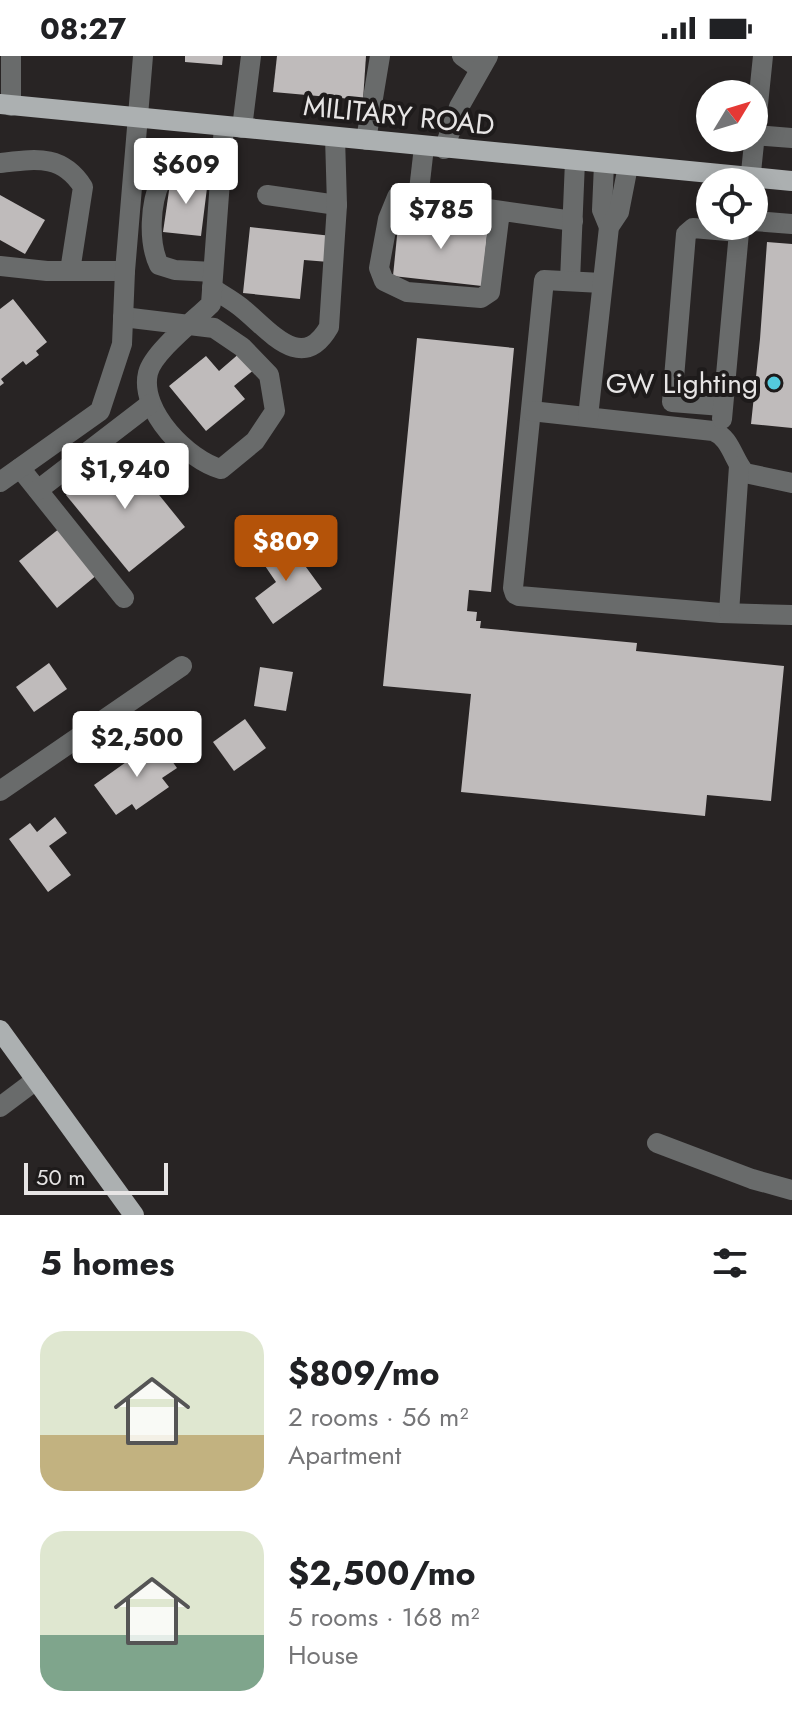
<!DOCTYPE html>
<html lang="en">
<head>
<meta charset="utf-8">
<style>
	:root { --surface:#fff; --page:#f6f6f6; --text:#202124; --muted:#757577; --accent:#b45309 }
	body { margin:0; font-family:Jost,sans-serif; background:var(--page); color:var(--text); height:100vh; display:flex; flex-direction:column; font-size:30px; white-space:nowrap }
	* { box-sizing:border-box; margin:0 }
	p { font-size:26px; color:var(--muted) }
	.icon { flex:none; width:44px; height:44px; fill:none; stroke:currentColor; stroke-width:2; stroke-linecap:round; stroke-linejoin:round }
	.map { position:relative; height:1159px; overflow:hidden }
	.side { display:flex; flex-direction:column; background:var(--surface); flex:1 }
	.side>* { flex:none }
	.needle { width:52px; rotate:52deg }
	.tools { position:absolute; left:696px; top:24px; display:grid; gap:16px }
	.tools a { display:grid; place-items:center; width:72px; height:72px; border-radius:50%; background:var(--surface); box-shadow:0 4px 20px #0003; font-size:40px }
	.scale { position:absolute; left:24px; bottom:20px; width:144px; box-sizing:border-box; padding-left:8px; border:4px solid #e7e5e5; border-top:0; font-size:22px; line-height:28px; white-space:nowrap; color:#e7e5e5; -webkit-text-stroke:6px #1e1b1b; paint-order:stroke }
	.price { position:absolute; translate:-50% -68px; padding:0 18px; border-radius:8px; background:#fff; color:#222; font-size:26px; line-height:52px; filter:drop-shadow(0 2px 4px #0008) }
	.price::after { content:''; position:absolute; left:50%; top:48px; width:24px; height:18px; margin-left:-12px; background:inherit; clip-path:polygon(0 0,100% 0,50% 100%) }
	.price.current { background:var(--accent); color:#fff }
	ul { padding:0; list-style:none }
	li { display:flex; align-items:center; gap:24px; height:200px; padding:0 40px }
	li span { display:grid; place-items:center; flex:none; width:224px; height:160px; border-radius:24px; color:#555 }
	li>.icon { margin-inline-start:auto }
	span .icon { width:96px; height:96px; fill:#fffc; stroke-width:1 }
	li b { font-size:34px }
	h2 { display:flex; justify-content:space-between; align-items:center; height:96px; padding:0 40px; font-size:34px }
	.status { display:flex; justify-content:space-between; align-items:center; height:56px; padding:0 40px; background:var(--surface); direction:ltr }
	.status svg { height:22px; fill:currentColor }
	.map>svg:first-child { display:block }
	.building { fill:#bfbbbb }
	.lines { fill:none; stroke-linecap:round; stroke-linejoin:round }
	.minor { stroke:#696b6b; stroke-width:20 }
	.major { stroke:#acb0b1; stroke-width:20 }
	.poi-dot { fill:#54cadd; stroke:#1e1b1b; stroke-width:3 }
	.labels { text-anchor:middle; stroke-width:8; stroke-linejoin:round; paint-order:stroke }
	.street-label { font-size:28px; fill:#e7e5e5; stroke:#1e1b1b }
	.poi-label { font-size:28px; fill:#e7e5e5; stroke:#1e1b1b; text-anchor:end }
</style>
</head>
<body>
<div class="status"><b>08:27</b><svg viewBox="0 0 49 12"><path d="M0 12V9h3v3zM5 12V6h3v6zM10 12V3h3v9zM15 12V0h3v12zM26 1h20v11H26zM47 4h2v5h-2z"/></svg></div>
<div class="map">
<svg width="792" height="1159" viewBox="0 0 792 1159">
	<rect width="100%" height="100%" fill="#282424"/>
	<g class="building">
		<polygon points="185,0 223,0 222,9 185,6"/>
		<polygon points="277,0 366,0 363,44 273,36"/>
		<polygon points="171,121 208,124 201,180 163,176"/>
		<polygon points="0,139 45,164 25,198 0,184"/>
		<polygon points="399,160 488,169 482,230 393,220"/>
		<polygon points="250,171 332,180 329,206 304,204 300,243 243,237"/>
		<polygon points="767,186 792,188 792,372 751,368 760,283"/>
		<polygon points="13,243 47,286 36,295 39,299 26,309 23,305 1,323 4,327 0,330 0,253"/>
		<polygon points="417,282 514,292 491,536 469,534 467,555 477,556 476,565 481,565 480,572 637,587 636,595 784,610 771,745 707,739 705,760 461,736 471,638 383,630"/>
		<polygon points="241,296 255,313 234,330 245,343 206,375 169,330 206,300 219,315"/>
		<polygon points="122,393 185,471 129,516 66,439"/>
		<polygon points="60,472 98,518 57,552 19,505"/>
		<polygon points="287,485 322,533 273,568 255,542 276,526 261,504"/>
		<polygon points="49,607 67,633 34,656 16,631"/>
		<polygon points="260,611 293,616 286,655 254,650"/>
		<polygon points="245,663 266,692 234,715 213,686"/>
		<polygon points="157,684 177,712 162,722 169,731 136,754 132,748 116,759 94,729"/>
		<polygon points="55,761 67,777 49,790 71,819 48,836 9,783 30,767 37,776"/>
	</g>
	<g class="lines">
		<g class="minor">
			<polyline points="462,0 480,13"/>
			<polyline points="11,50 11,0"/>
			<polyline points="242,72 251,0"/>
			<polyline points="754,79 792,82"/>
			<polyline points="366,84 380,0"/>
			<polyline points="444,93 459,51 488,0"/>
			<path d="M0 107C36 103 62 98 83 131L70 215"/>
			<polyline points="604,108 602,154 609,171"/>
			<polyline points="750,126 763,0"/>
			<polyline points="267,139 337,149"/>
			<polyline points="418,143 424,91"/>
			<polyline points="500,155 490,236 481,242 407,236 384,225 379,212 388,163 397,141 418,143 573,165"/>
			<polyline points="754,165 792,168"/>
			<polyline points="0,210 47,215 125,215"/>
			<path d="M213 216 175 214 159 209C148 186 150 147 161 124L174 118 220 114"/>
			<polyline points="570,225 575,105"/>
			<polyline points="602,227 544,224 513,532 515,538 519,540 721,557 792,559"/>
			<path d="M212 232C222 239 234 245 243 253 270 275 302 318 329 271L337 149 335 81"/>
			<path d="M123 261 214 272 242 291 269 319 275 355 255 385 221 413C188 404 139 355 148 317 153 296 195 264 211 248L224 70"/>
			<polyline points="722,350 672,346 686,178 693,172 739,176 743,170"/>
			<path d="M531 355 713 375C731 382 733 404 745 417L792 427"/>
			<polyline points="588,361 609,171 619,156 628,110"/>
			<polyline points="722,363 739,176"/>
			<polyline points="20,412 124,542"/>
			<polyline points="0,426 100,355 122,288 125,215 143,0"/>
			<polyline points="38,434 150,348"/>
			<polyline points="729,557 739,410"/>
			<polyline points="0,735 182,610"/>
			<polyline points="0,1051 36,1024"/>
			<polyline points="657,1087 752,1123 792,1134"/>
		</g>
		<g class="major">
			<polyline points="0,48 792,125"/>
			<polyline points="0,974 134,1159"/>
		</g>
	</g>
	<circle class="poi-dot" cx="774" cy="327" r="8"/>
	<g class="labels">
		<g class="street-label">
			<text transform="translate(399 59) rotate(6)" y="10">MILITARY ROAD</text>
		</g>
		<g class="poi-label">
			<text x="758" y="337">GW Lighting</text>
		</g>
	</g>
</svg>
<div class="tools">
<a><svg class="needle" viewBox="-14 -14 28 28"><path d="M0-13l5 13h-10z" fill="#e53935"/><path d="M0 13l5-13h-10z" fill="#757577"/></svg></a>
<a><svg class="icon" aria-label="locate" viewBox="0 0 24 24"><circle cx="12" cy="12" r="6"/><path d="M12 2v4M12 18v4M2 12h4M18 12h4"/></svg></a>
</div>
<div class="scale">50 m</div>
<b class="price" style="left:186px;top:150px">$609</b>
<b class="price" style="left:441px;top:195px">$785</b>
<b class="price" style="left:125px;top:455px">$1,940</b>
<b class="price current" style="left:286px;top:527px">$809</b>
<b class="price" style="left:137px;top:723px">$2,500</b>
</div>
<section class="side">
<h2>5 homes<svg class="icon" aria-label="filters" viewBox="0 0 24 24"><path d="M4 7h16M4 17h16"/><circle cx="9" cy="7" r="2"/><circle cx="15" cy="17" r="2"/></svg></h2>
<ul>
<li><span style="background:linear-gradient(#dfe7d0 65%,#c2b280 0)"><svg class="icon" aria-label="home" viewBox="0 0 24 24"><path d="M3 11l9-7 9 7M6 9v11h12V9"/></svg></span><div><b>$809/mo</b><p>2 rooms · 56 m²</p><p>Apartment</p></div></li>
<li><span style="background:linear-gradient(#dfe7d0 65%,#7fa58c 0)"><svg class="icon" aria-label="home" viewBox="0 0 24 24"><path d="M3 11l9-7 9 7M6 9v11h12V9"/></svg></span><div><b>$2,500/mo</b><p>5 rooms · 168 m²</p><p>House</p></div></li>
</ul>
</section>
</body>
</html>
